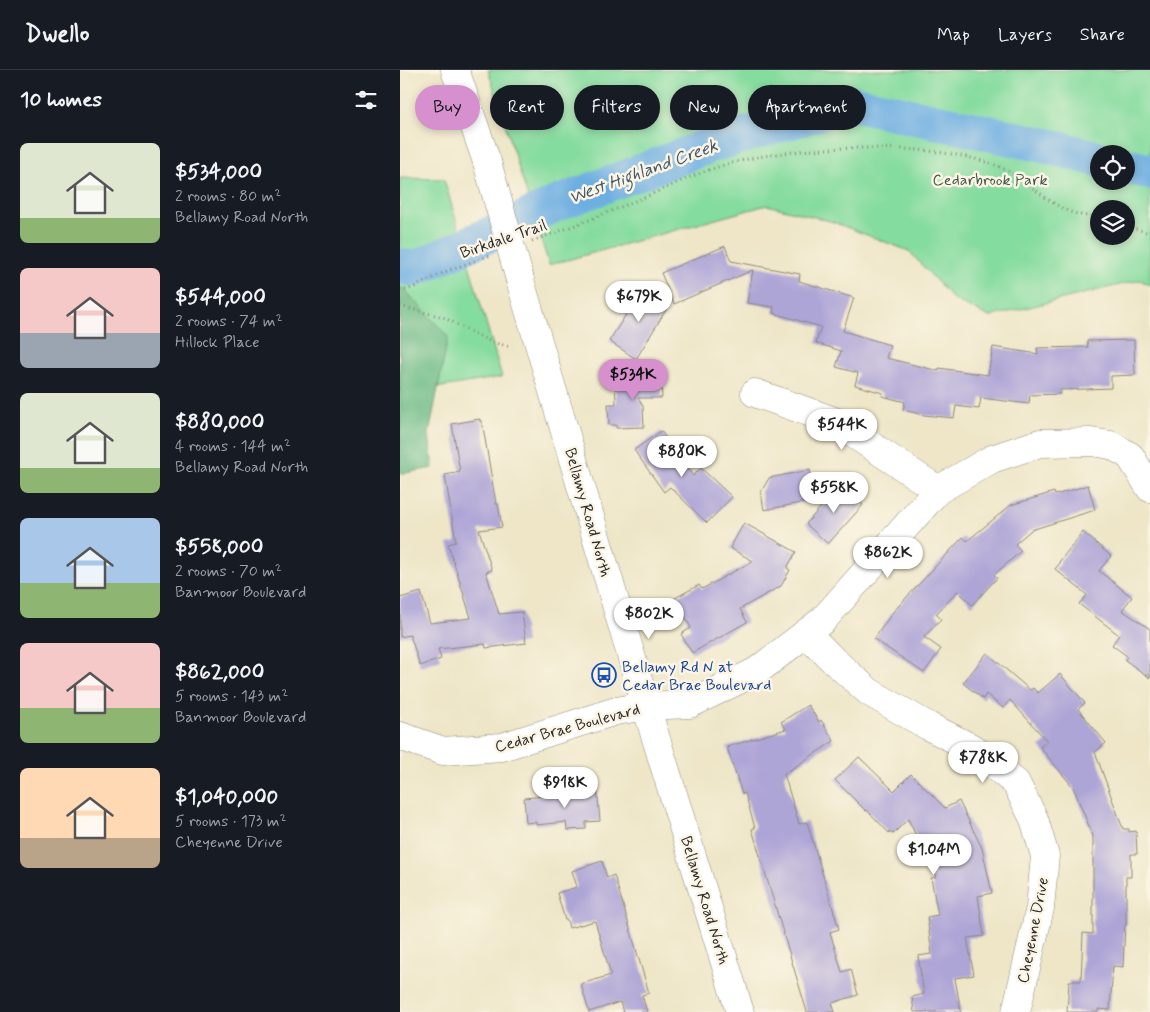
<!DOCTYPE html>
<html lang="en">
<head>
<meta charset="utf-8">
<style>
	:root { --surface:#171b24; --page:#20242c; --text:#f1f3f6; --muted:#9ea1a6; --line:#363941; --accent:#d690ce }
	body { margin:0; font-family:Mynerve,sans-serif; background:var(--page); color:var(--text); height:100vh; display:flex; flex-direction:column; font-size:19px; white-space:nowrap }
	* { box-sizing:border-box; margin:0 }
	p { font-size:16px; color:var(--muted) }
	.icon { flex:none; width:28px; height:28px; fill:none; stroke:currentColor; stroke-width:2; stroke-linecap:round; stroke-linejoin:round }
	.map { position:relative; flex:1; overflow:hidden }
	.panel { display:flex; flex-direction:column; background:var(--surface); width:400px }
	.panel>* { flex:none }
	.top-card { position:absolute; left:15px; top:15px; width:475px; height:45px; display:flex; gap:10px }
	.tools { position:absolute; left:690px; top:75px; display:grid; gap:10px }
	.tools a { display:grid; place-items:center; width:45px; height:45px; border-radius:50%; background:var(--surface); box-shadow:0 2px 8px #0003; font-size:25px }
	.price { position:absolute; translate:-50% -42px; padding:0 11px; border-radius:18px; background:#fff; color:#222; font-size:16px; line-height:32px; filter:drop-shadow(0 1px 2px #0008) }
	.price::after { content:''; position:absolute; left:50%; top:30px; width:15px; height:11px; margin-left:-8px; background:inherit; clip-path:polygon(0 0,100% 0,50% 100%) }
	.price.on { background:var(--accent); color:#111 }
	ul { padding:0; list-style:none }
	li { display:flex; align-items:center; gap:15px; height:125px; padding:0 20px }
	li span { display:grid; place-items:center; flex:none; width:140px; height:100px; border-radius:8px; color:#555 }
	li>.icon { margin-inline-start:auto }
	span .icon { width:60px; height:60px; fill:#fffc; stroke-width:1 }
	li b { font-size:21px }
	h2 { display:flex; justify-content:space-between; align-items:center; height:60px; padding:0 20px; font-size:21px }
	.pill { padding:0 18px; border-radius:22px; background:var(--surface); box-shadow:0 2px 8px #0003; font-size:18px; line-height:45px }
	.pill.on { background:var(--accent); color:#111 }
	header { display:flex; align-items:center; gap:30px; box-sizing:border-box; height:70px; padding:0 25px; background:var(--surface); border-bottom:1px solid var(--line) }
	header strong { font-size:24px }
	nav { display:flex; gap:28px; margin-inline-start:auto; font-size:18px }
	main { display:flex; flex:1; min-height:0 }
	.map>svg:first-child { display:block }
	.green { fill:#85dc9f; stroke:#588465; fill-rule:evenodd }
	.forest { fill:#6cbc86; stroke:#4c7458 }
	.lines { fill:none; stroke-linecap:round; stroke-linejoin:round }
	.river { stroke:#6eafe2; stroke-width:36 }
	.building { fill:#aea5d7 }
	.minor-casing { stroke:#8c8879; stroke-width:29 }
	.path { stroke:#8c8879; stroke-width:3; stroke-dasharray:1 4; stroke-linecap:butt }
	.minor { stroke:#fff; stroke-width:28 }
	.minor-bridge-casing { stroke:#8c8879; stroke-width:29; stroke-linecap:butt }
	.minor-bridge { stroke:#fff; stroke-width:28 }
	.labels { text-anchor:middle; stroke-width:5; stroke-linejoin:round; paint-order:stroke }
	.park-label { font-size:16px; fill:#425748; stroke:#fcf5e5 }
	.street-label { font-size:16px; fill:#2b2b2b; stroke:#fcf5e5 }
	.transit-label { font-size:16px; fill:#164399; stroke:#fcf5e5; text-anchor:start }
	.water-label { font-size:18px; font-style:italic; fill:#42596b; stroke:#fcf5e5 }
</style>
</head>
<body>
<header>
<strong>Dwello</strong>
<nav><a>Map</a><a>Layers</a><a>Share</a></nav>
</header>
<main>
<section class="panel">
<h2>10 homes<svg class="icon" aria-label="filters" viewBox="0 0 24 24"><path d="M4 7h16M4 17h16"/><circle cx="9" cy="7" r="2"/><circle cx="15" cy="17" r="2"/></svg></h2>
<ul>
<li><span style="background:linear-gradient(#dfe7d0 75%,#8fb573 0)"><svg class="icon" aria-label="home" viewBox="0 0 24 24"><path d="M3 11l9-7 9 7M6 9v11h12V9"/></svg></span><div><b>$534,000</b><p>2 rooms · 80 m²</p><p>Bellamy Road North</p></div></li>
<li><span style="background:linear-gradient(#f6c9c9 65%,#9aa5b1 0)"><svg class="icon" aria-label="home" viewBox="0 0 24 24"><path d="M3 11l9-7 9 7M6 9v11h12V9"/></svg></span><div><b>$544,000</b><p>2 rooms · 74 m²</p><p>Hillock Place</p></div></li>
<li><span style="background:linear-gradient(#dfe7d0 75%,#8fb573 0)"><svg class="icon" aria-label="home" viewBox="0 0 24 24"><path d="M3 11l9-7 9 7M6 9v11h12V9"/></svg></span><div><b>$880,000</b><p>4 rooms · 144 m²</p><p>Bellamy Road North</p></div></li>
<li><span style="background:linear-gradient(#a9c7e8 65%,#8fb573 0)"><svg class="icon" aria-label="home" viewBox="0 0 24 24"><path d="M3 11l9-7 9 7M6 9v11h12V9"/></svg></span><div><b>$558,000</b><p>2 rooms · 70 m²</p><p>Banmoor Boulevard</p></div></li>
<li><span style="background:linear-gradient(#f6c9c9 65%,#8fb573 0)"><svg class="icon" aria-label="home" viewBox="0 0 24 24"><path d="M3 11l9-7 9 7M6 9v11h12V9"/></svg></span><div><b>$862,000</b><p>5 rooms · 143 m²</p><p>Banmoor Boulevard</p></div></li>
<li><span style="background:linear-gradient(#ffd9b3 70%,#b9a48a 0)"><svg class="icon" aria-label="home" viewBox="0 0 24 24"><path d="M3 11l9-7 9 7M6 9v11h12V9"/></svg></span><div><b>$1,040,000</b><p>5 rooms · 173 m²</p><p>Cheyenne Drive</p></div></li>
</ul>
</section>
<div class="map">
<svg width="750" height="942" viewBox="0 0 750 942">
	<rect width="100%" height="100%" fill="#fcf5e5"/>
	<filter id="ink" filterUnits="userSpaceOnUse"><feTurbulence type="fractalNoise" baseFrequency=".02" numOctaves="2"/><feDisplacementMap in="SourceGraphic" scale="10" xChannelSelector="R" yChannelSelector="G"/><feConvolveMatrix kernelMatrix="1 2 1 2 8 2 1 2 1" color-interpolation-filters="sRGB"/></filter>
	<filter id="wash" filterUnits="userSpaceOnUse"><feTurbulence type="fractalNoise" baseFrequency=".0096" numOctaves="4" result="noise"/><feDisplacementMap in="SourceGraphic" scale="20" xChannelSelector="R" yChannelSelector="G"/><feGaussianBlur stdDeviation="1.12" result="paint"/><feColorMatrix in="noise" values="0 0 0 0 0 0 0 0 0 0 0 0 0 0 0 0 0 1.4 0 .05"/><feComposite in="paint" operator="in"/></filter>
	<g filter="url(#wash)">
		<rect width="100%" height="100%" fill="#eee6c7"/>
		<g class="green">
			<path d="M88 0H750V215L740 210 589 247 553 229 509 181 430 151 367 135 149 195ZM699 84H726V111H699ZM699 139H726V166H699Z"/>
			<polygon points="0,108 44,109 102,307 0,324"/>
		</g>
		<polygon class="forest" points="0,217 5,220 48,267 29,364 33,398 0,404"/>
		<g class="lines">
			<g class="river">
				<polyline points="726,96 750,102"/>
				<polyline points="0,196 14,199 156,134 311,75 452,33 643,75 699,89"/>
			</g>
		</g>
		<g id="blocks">
			<g class="building">
				<polygon points="325,176 331,191 400,204 399,211 454,228 443,261 490,275 486,288 539,301 539,298 588,305 593,277 638,284 637,278 688,277 687,271 734,270 735,305 711,306 711,318 660,320 660,324 630,325 629,334 581,328 579,339 556,336 554,348 524,345 503,340 505,332 482,326 483,323 455,315 458,303 436,297 441,281 416,273 421,257 373,243 374,237 347,233 353,200 274,234 261,203"/>
				<polygon points="243,218 269,235 236,289 209,271"/>
				<polygon points="261,307 262,328 238,328 243,336 244,357 216,358 216,355 209,355 208,334 216,334 215,308"/>
				<polygon points="80,349 80,352 82,351 96,434 98,434 102,457 79,460 92,500 86,502 99,544 122,542 126,573 86,578 85,574 38,579 41,589 20,596 10,565 0,567 0,528 21,522 30,553 71,548 48,474 56,472 45,405 60,402 52,354"/>
				<polygon points="261,361 293,406 301,398 332,427 307,453 270,417 264,422 234,380"/>
				<polygon points="410,400 416,430 364,440 361,422 369,408"/>
				<polygon points="440,415 463,435 428,474 406,454"/>
				<polygon points="688,415 695,440 631,460 615,474 621,481 594,505 597,508 572,535 558,521 536,544 541,549 524,567 541,579 524,603 474,569 492,543 563,467 567,471 611,435 654,422 655,425"/>
				<polygon points="344,453 396,482 387,498 390,500 381,516 340,539 347,552 292,583 281,564 291,558 275,528 299,515 302,519 353,491 330,478"/>
				<polygon points="683,462 711,486 699,501 732,527 722,540 750,559 750,608 725,590 727,586 712,575 719,565 679,534 687,525 655,499 660,493 659,492"/>
				<polygon points="587,583 630,620 633,618 638,623 660,604 685,633 678,639 706,673 695,682 723,759 729,759 729,762 736,761 737,784 731,784 731,807 726,807 726,855 725,855 723,897 713,896 710,940 698,939 698,942 667,942 669,911 681,911 683,863 693,864 693,766 673,717 640,677 647,671 610,630 603,638 586,624 583,629 563,613"/>
				<polygon points="408,635 419,652 421,650 434,671 384,704 399,754 407,752 439,859 430,862 442,902 451,899 458,925 432,933 435,942 407,942 352,759 355,758 345,723 342,724 327,677 386,659 381,652"/>
				<polygon points="459,687 494,721 511,704 545,738 559,731 582,778 592,823 578,826 584,866 567,868 574,905 555,908 561,942 514,942 512,927 524,924 518,886 532,884 527,847 538,845 531,808 536,807 508,749 493,764 490,761 489,763 467,740 466,741 435,710"/>
				<polygon points="197,717 200,751 186,752 186,759 167,760 166,752 136,755 136,752 126,753 124,728 168,724 168,720"/>
				<polygon points="202,791 207,808 214,805 249,923 242,925 247,942 223,942 220,932 189,942 181,914 211,905 195,851 169,858 167,850 165,850 157,823 177,817 172,801"/>
			</g>
		</g>
	</g>
	<g filter="url(#ink)">
		<use href="#blocks" fill-opacity="0" stroke="#8c8879" stroke-width="1"/>
		<g class="lines">
			<g class="minor-casing">
				<g id="minor">
					<polyline points="55,0 87,92"/>
					<polyline points="120,210 246,636 340,942"/>
					<polyline points="355,323 434,351 538,420"/>
					<polyline points="406,563 433,590 469,622 528,656 574,679 616,713 634,749 645,786 640,838 616,942"/>
					<polyline points="0,666 43,681 102,677 216,641 246,636 290,634 357,601 423,550 538,420 592,389 640,373 691,372 711,375 730,386 750,418"/>
				</g>
			</g>
			<g class="path">
				<polyline points="726,156 750,163"/>
				<path d="M132 171C175 156 217 139 259 121 277 113 296 104 315 98 384 74 523 70 592 94 622 104 639 127 666 140 676 145 688 146 699 148"/>
				<polyline points="0,221 12,218 47,201 91,185"/>
				<polyline points="0,236 43,247 91,272 108,276"/>
			</g>
			<use href="#minor" class="minor"/>
			<g class="minor-bridge-casing">
				<polyline id="minor-bridge" points="87,92 120,210"/>
			</g>
			<use href="#minor-bridge" class="minor-bridge"/>
		</g>
	</g>
	<defs>
		<g id="bus-ring" transform="scale(1.25)"><circle r="9.5" fill="#fcf5e5" stroke="#1a4fb4" stroke-width="1.5"/><path d="M-5-6H5V4H4V6H2V4H-2V6H-4V4H-5ZM-3.5-4V0h7V-4ZM-3.5 1.2v1.5H-2V1.2ZM2 1.2v1.5H3.5V1.2Z" fill="#1a4fb4"/></g>
	</defs>
	<g fill-rule="evenodd">
		<use href="#bus-ring" x="204" y="605"/>
	</g>
	<g class="labels">
		<g class="park-label">
			<text x="590" y="115">Cedarbrook Park</text>
		</g>
		<g class="street-label">
			<text transform="translate(103 168) rotate(-19)" y="6">Birkdale Trail</text>
			<text transform="translate(189 442) rotate(74)" y="6">Bellamy Road North</text>
			<text transform="translate(167 657) rotate(-15)" y="6">Cedar Brae Boulevard</text>
			<text transform="translate(306 830) rotate(73)" y="6">Bellamy Road North</text>
			<text transform="translate(632 860) rotate(-79)" y="6">Cheyenne Drive</text>
		</g>
		<g class="transit-label">
			<text x="222" y="602">Bellamy Rd N at<tspan x="222" dy="18">Cedar Brae Boulevard</tspan></text>
		</g>
		<g class="water-label">
			<text transform="translate(243 101) rotate(-20)" y="6">West Highland Creek</text>
		</g>
	</g>
</svg>
<div class="tools">
<a><svg class="icon" aria-label="locate" viewBox="0 0 24 24"><circle cx="12" cy="12" r="6"/><path d="M12 2v4M12 18v4M2 12h4M18 12h4"/></svg></a>
<a><svg class="icon" aria-label="layers" viewBox="0 0 24 24"><path d="M12 4l9 5-9 5-9-5zM3 14l9 5 9-5"/></svg></a>
</div>
<b class="price" style="left:239px;top:253px">$679K</b>
<b class="price on" style="left:233px;top:331px">$534K</b>
<b class="price" style="left:442px;top:381px">$544K</b>
<b class="price" style="left:282px;top:408px">$880K</b>
<b class="price" style="left:434px;top:444px">$558K</b>
<b class="price" style="left:488px;top:509px">$862K</b>
<b class="price" style="left:249px;top:570px">$802K</b>
<b class="price" style="left:583px;top:714px">$788K</b>
<b class="price" style="left:165px;top:739px">$918K</b>
<b class="price" style="left:534px;top:806px">$1.04M</b>
<div class="top-card">
<a class="pill on">Buy</a>
<a class="pill">Rent</a>
<a class="pill">Filters</a>
<a class="pill">New</a>
<a class="pill">Apartment</a>
</div>
</div>
</main>
</body>
</html>
